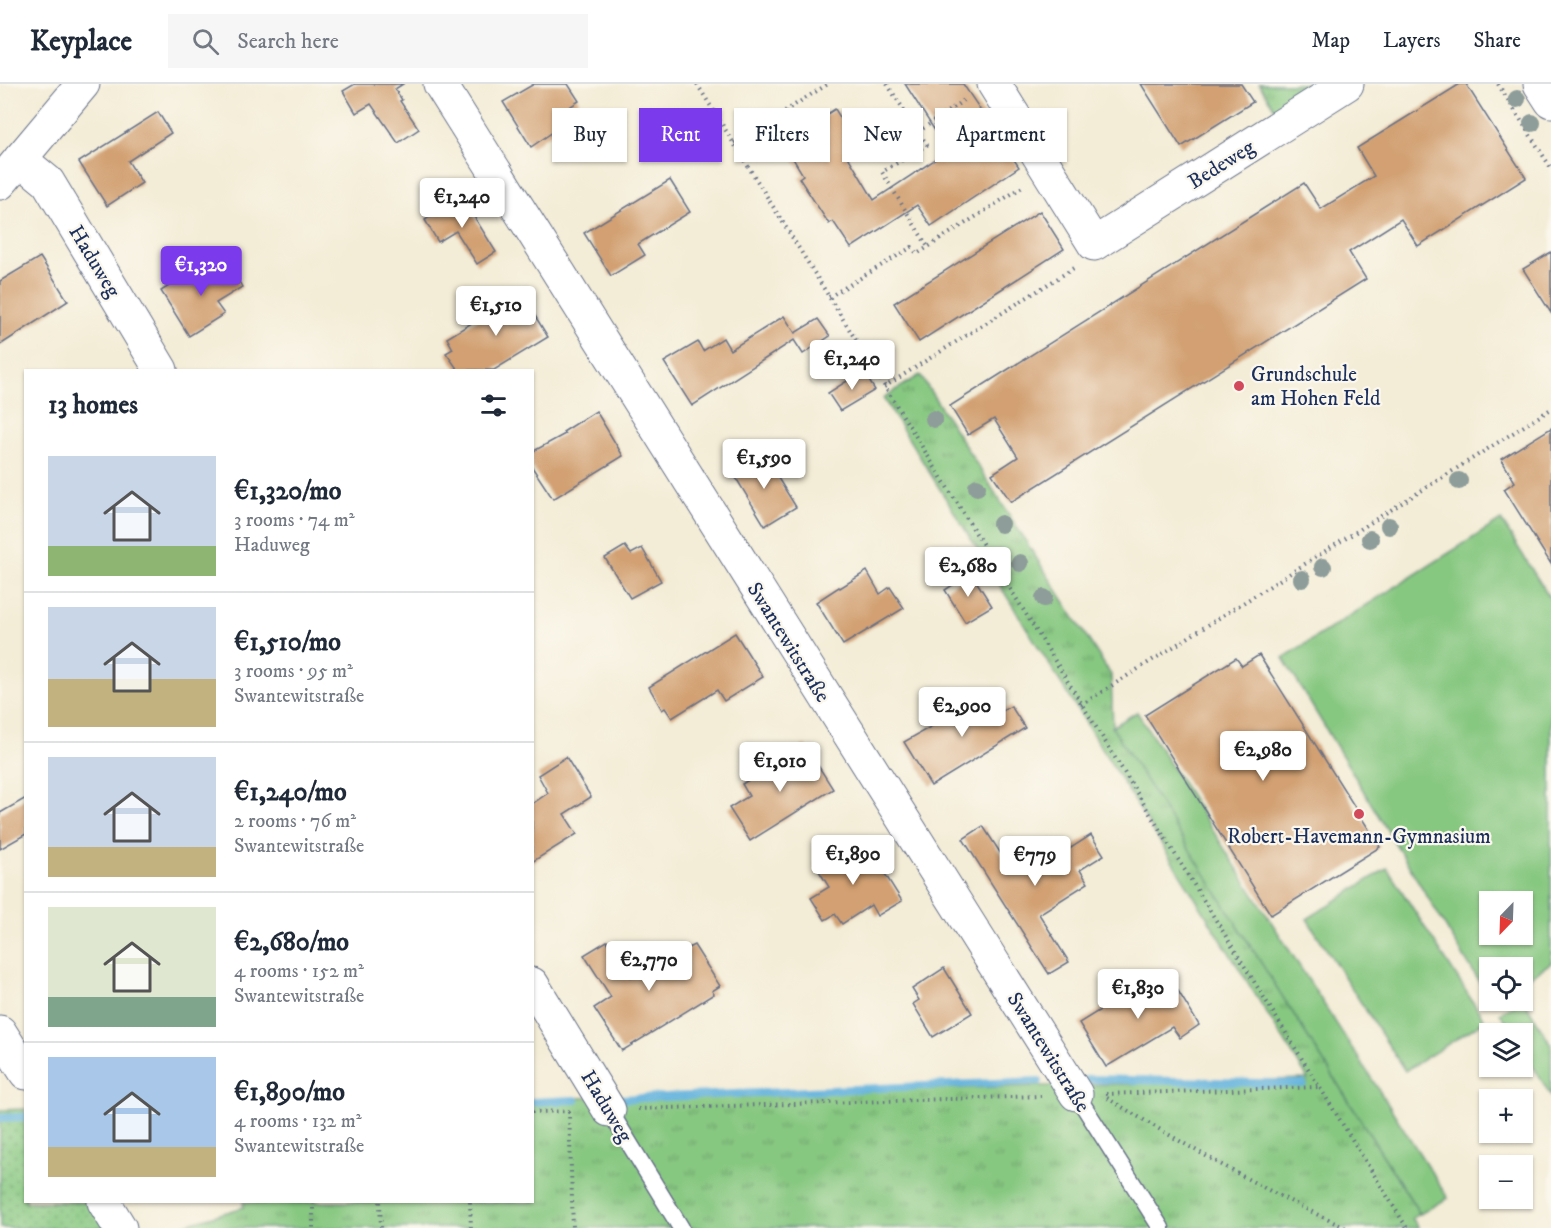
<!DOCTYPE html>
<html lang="en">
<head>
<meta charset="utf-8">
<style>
	:root { --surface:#fff; --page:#f6f6f7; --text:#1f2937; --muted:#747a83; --line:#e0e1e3; --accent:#7c3aed }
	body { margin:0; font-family:"IM FELL DW Pica",serif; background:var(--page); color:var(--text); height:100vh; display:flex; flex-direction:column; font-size:22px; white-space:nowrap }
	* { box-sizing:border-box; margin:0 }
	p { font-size:20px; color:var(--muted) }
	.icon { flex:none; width:33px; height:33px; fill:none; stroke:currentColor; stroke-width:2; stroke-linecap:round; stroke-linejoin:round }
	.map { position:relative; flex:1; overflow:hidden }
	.panel { position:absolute; left:24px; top:285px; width:510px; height:834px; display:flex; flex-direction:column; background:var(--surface); border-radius:0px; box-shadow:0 2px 4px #0004 }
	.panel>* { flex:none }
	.banner { position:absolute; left:552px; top:24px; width:570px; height:54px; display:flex; gap:12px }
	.needle { width:39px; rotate:203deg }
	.tools { position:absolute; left:1479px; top:807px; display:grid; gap:12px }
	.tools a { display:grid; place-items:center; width:54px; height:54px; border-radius:0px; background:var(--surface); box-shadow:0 2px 4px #0004; font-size:30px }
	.price { position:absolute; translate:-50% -51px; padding:0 14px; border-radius:6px; background:#fff; color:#222; font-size:20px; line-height:39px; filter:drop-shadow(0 2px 3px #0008) }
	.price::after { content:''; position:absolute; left:50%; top:36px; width:18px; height:14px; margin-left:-9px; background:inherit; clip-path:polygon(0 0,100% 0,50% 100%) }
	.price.on { background:var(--accent); color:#fff }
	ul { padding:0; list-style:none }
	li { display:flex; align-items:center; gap:18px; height:150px; padding:0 24px }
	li+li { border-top:2px solid var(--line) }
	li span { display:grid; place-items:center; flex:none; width:168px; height:120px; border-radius:0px; color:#555 }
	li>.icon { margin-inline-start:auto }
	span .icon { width:72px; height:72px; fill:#fffc; stroke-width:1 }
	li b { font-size:26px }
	h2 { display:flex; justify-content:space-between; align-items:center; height:72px; padding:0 24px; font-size:26px }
	.tag { padding:0 21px; border-radius:0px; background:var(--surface); box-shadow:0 2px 4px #0004; font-size:21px; line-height:54px }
	.tag.on { background:var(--accent); color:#fff }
	header { display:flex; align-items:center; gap:36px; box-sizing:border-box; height:84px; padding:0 30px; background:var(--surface); border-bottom:2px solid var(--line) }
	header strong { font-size:28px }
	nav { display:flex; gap:33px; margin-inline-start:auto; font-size:21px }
	.search { width:420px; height:54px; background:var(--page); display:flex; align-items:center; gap:15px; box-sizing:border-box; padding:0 21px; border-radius:0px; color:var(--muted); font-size:22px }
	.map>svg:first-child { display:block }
	.grass { fill:url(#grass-dots); stroke:#517c70; stroke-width:1.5 }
	.park { fill:url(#park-tufts); stroke:#517c70; stroke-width:1.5 }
	.garden { fill:#87c881; stroke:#517c70; stroke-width:1.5; fill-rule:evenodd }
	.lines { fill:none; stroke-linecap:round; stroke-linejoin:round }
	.stream { stroke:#63b3dd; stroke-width:8 }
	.building { fill:#d2a072 }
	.service-casing { stroke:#677188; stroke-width:19 }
	.minor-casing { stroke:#677188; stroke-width:35 }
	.tertiary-casing { stroke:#677188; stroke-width:35 }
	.path { stroke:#677188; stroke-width:4; stroke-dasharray:1.5 4.5; stroke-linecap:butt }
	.service { stroke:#fff; stroke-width:16 }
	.minor { stroke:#fff; stroke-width:33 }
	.tertiary { stroke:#fff; stroke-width:33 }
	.tree { fill:#8e9d9a }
	.poi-dot { fill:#d1495b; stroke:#fbf7ec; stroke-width:2 }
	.labels { text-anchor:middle; stroke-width:4.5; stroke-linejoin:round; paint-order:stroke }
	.street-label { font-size:21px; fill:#1b2f5e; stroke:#fbf7ec }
	.poi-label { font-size:21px; fill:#1b2f5e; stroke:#fbf7ec; text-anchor:start }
</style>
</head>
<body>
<header>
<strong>Keyplace</strong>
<div class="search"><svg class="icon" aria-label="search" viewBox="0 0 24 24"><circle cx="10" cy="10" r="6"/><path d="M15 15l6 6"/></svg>Search here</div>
<nav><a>Map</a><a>Layers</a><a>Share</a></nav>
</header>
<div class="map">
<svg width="1551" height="1144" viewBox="0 0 1551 1144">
	<defs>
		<pattern id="grass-dots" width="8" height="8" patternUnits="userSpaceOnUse" patternTransform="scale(1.5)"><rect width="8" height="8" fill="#87c881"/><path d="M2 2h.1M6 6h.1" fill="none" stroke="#6ea36d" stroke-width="1.8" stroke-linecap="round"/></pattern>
		<pattern id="park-tufts" width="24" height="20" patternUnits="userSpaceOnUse" patternTransform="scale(1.5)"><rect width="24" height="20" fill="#87c881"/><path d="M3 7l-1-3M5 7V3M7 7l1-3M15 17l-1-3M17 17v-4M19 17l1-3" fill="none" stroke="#6ea36d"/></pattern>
	</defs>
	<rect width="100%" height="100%" fill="#fbf7ec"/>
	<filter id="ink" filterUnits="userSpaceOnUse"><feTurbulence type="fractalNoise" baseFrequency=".0167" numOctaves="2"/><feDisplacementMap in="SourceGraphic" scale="12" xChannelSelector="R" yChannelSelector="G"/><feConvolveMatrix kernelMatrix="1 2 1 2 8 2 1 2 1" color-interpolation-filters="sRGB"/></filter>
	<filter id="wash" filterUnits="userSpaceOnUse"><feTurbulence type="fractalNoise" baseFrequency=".008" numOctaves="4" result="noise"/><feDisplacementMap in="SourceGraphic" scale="24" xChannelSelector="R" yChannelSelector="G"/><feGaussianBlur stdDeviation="1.35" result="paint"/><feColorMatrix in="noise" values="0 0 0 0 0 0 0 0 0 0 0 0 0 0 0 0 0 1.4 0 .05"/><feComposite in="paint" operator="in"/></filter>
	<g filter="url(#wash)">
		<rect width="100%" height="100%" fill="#f3ecd6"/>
		<polygon class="grass" points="25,1025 26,1118 94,1118 110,1144 0,1144 0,1026"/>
		<g class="park">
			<polygon points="1259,0 1325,0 1278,30"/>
			<polygon points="920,291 1111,591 1113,643 1420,1130 1412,1134 1419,1144 173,1144 244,1123 243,1118 532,1118 533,1015 1308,995 883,314"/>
		</g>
		<g class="garden">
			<path d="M1501 436 1551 516V879L1523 897 1522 884H1490V916L1283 574ZM1490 818H1522V850H1490Z"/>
			<polygon points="1137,628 1448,1114 1420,1130 1112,643"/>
			<polygon points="1387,784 1485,937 1405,987 1307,835"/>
			<polygon points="1523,915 1551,960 1551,1012 1523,965 1522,950 1513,949 1500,929"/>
		</g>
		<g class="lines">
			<g class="stream">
				<polyline points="1088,995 1303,1000"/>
				<polyline points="620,1015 1039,997"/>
				<polyline points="532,1018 575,1016"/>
				<polyline points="0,1034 26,1033"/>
			</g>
		</g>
		<g id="blocks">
			<g class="building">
				<polygon points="355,0 403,0 395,5 402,16 400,17 419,45 398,59 371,20 356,29 343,7"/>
				<polygon points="534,0 568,0 579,17 560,29 566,39 531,63 503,18"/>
				<polygon points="905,0 963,0 1019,83 931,142 917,121 851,164 833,137 829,140 799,94 803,91 783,58 835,25 859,64 847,71 874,116 948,67"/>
				<polygon points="1141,0 1241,0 1253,18 1181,63"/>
				<polygon points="1460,0 1466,0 1526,94 1418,162 1401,135 1349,168 1366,195 1011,418 992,390 1018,373 994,335 968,351 950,322 1304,99 1321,125 1374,92 1357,64"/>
				<polygon points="158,28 171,49 128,77 142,99 107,122 79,78"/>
				<polygon points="670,96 690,128 638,160 645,171 611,192 584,149"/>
				<polygon points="462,113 496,168 477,180 456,147 438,158 425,136"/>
				<polygon points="1040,127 1064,165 919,258 894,219"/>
				<polygon points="1551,168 1551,229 1523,185"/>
				<polygon points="40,173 68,217 0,261 0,197"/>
				<polygon points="229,179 242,203 216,219 224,230 189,252 161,207 196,185 203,196"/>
				<polygon points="521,209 548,253 494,286 458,286 446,269 453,265 447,254"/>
				<polygon points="784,232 795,249 818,235 830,252 803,270 794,256 692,322 664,278 698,258 703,267 723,254 730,266"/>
				<polygon points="866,285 866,292 875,306 840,327 828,309"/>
				<polygon points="596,327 623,372 553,415 532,383 532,368 565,350 563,348"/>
				<polygon points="1551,344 1551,480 1504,405 1515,398 1501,375"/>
				<polygon points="763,370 796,423 765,442 733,389"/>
				<polygon points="625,462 631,470 642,464 661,497 630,514 605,474"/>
				<polygon points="867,487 880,510 890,503 904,524 843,561 816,518 839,503 840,504"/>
				<polygon points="971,489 992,522 965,538 945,506"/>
				<polygon points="735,549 763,593 724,617 717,606 672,634 665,624 662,626 649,603"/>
				<polygon points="1259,571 1380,763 1271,831 1145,631 1236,574 1242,582"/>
				<polygon points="988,610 999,629 1011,622 1025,644 931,702 904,658"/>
				<polygon points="805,661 833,705 750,757 729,724 749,712 742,700"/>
				<polygon points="566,673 591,713 564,730 577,750 532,778 532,720 548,709 538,691"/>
				<polygon points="26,714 26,750 0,765 0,729"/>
				<polygon points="983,742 1012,787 1054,760 1060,771 1091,751 1104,771 1080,786 1088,799 1039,830 1069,878 1049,890 963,755"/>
				<polygon points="849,758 863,782 875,774 902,817 877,832 871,821 842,840 835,830 825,836 811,814 829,803 814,779"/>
				<polygon points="607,857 631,893 694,861 720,902 712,907 714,910 622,967 594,924 611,913 584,871"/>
				<polygon points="944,884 972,929 933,953 913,920 919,916 912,905"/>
				<polygon points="1153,893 1160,904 1172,897 1199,941 1180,954 1172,943 1106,983 1079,939"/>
			</g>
		</g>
	</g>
	<g filter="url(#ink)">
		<use href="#blocks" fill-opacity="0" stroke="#677188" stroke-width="1.5"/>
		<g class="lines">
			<g class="service-casing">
				<g id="service">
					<polyline points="1076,1010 1161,1144"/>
					<polyline points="609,1026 681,1144"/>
				</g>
			</g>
			<g class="minor-casing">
				<g id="minor">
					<polyline points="440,0 1076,1010"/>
					<polyline points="994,0 1094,160 1347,0"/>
					<polyline points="20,75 48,98 161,286"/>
					<polyline points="0,99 83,0"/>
					<polyline points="532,900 609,1026"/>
					<polyline points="0,948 26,989"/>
					<polyline points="104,1118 120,1144"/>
				</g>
			</g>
			<g class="tertiary-casing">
				<polyline id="tertiary" points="1540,0 1551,17"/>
			</g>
			<g class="path">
				<polyline points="697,0 1407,1144"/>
				<polyline points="887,0 927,61 882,88 928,163"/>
				<polyline points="1498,0 1551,84"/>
				<polyline points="918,48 967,14"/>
				<polyline points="734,59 828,0"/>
				<polyline points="829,213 912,163 917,170 1024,102"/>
				<polyline points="884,303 1077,182"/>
				<polyline points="1081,621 1551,325"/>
				<polyline points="1106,1010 1320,1003"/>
				<path d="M1107 1014C1185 1061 1263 1106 1346 1144"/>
				<polyline points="638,1025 1041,1012"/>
				<polyline points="569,1027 573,1144"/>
				<polyline points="532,1028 574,1027"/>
				<polyline points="313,1118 313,1144"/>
				<polyline points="380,1118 381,1144"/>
				<polyline points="470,1118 471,1144"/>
			</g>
			<use href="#service" class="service"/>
			<use href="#minor" class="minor"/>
			<use href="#tertiary" class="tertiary"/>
		</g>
		<g class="tree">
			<circle cx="1517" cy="15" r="9"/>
			<circle cx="1532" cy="39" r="9"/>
			<circle cx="934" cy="335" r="9"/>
			<circle cx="1459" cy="397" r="9"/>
			<circle cx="977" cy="403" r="9"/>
			<circle cx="1001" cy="440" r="9"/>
			<circle cx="1389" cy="442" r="9"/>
			<circle cx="1370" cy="455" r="9"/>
			<circle cx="1020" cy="479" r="9"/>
			<circle cx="1323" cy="483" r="9"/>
			<circle cx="1302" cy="495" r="9"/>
			<circle cx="1044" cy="514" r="9"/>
		</g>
	</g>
	<g class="poi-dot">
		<circle cx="1239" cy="302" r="6"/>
		<circle cx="1359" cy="730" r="6"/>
	</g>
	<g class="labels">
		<g class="street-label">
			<text transform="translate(1221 80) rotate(-32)" y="7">Bedeweg</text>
			<text transform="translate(95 177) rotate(59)" y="7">Haduweg</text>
			<text transform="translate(789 558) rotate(58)" y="7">Swantewitstraße</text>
			<text transform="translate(1049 968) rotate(58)" y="7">Swantewitstraße</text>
			<text transform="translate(607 1022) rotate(59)" y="7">Haduweg</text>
		</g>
		<g class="poi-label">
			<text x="1251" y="297">Grundschule<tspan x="1251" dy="24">am Hohen Feld</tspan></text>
			<text x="1359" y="759" text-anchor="middle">Robert-Havemann-Gymnasium</text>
		</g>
	</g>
</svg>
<div class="tools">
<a><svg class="needle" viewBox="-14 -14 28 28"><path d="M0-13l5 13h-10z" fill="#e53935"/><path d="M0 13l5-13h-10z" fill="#747a83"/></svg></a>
<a><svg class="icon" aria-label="locate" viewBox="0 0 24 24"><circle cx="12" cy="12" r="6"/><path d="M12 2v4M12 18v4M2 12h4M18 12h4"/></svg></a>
<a><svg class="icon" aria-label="layers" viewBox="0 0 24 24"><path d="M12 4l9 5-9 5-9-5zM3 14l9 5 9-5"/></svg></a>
<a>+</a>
<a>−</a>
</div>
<b class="price" style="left:462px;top:145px">€1,240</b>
<b class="price on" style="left:201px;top:213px">€1,320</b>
<b class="price" style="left:496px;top:253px">€1,510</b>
<b class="price" style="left:852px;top:307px">€1,240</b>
<b class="price" style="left:764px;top:406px">€1,590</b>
<b class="price" style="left:968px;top:514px">€2,680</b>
<b class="price" style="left:962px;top:654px">€2,900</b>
<b class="price" style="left:1263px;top:698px">€2,980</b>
<b class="price" style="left:780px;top:709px">€1,010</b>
<b class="price" style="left:853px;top:802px">€1,890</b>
<b class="price" style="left:1035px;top:803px">€779</b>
<b class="price" style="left:649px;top:908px">€2,770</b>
<b class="price" style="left:1138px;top:936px">€1,830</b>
<div class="banner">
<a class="tag">Buy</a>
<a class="tag on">Rent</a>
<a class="tag">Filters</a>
<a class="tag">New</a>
<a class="tag">Apartment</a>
</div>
<section class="panel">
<h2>13 homes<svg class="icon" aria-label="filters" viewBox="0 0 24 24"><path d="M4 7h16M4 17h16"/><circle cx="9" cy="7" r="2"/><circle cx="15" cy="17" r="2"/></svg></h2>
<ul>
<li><span style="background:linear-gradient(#c9d6e8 75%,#8fb573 0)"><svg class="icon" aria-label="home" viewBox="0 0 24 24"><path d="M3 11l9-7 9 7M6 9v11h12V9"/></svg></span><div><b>€1,320/mo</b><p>3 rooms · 74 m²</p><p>Haduweg</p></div></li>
<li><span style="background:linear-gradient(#c9d6e8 60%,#c2b280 0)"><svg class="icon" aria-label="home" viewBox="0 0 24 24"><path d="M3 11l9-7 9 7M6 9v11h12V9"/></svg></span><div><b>€1,510/mo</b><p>3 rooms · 95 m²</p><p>Swantewitstraße</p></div></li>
<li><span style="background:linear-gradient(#c9d6e8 75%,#c2b280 0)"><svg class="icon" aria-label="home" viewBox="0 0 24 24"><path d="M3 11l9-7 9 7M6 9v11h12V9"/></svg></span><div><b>€1,240/mo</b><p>2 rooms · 76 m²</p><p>Swantewitstraße</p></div></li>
<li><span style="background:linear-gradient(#dfe7d0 75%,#7fa58c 0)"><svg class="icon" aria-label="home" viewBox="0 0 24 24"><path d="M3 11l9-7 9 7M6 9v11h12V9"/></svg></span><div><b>€2,680/mo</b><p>4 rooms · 152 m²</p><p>Swantewitstraße</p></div></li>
<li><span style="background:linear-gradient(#a9c7e8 75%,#c2b280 0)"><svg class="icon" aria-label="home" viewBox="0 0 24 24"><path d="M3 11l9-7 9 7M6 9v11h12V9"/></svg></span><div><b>€1,890/mo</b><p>4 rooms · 132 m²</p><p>Swantewitstraße</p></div></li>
</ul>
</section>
</div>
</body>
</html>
